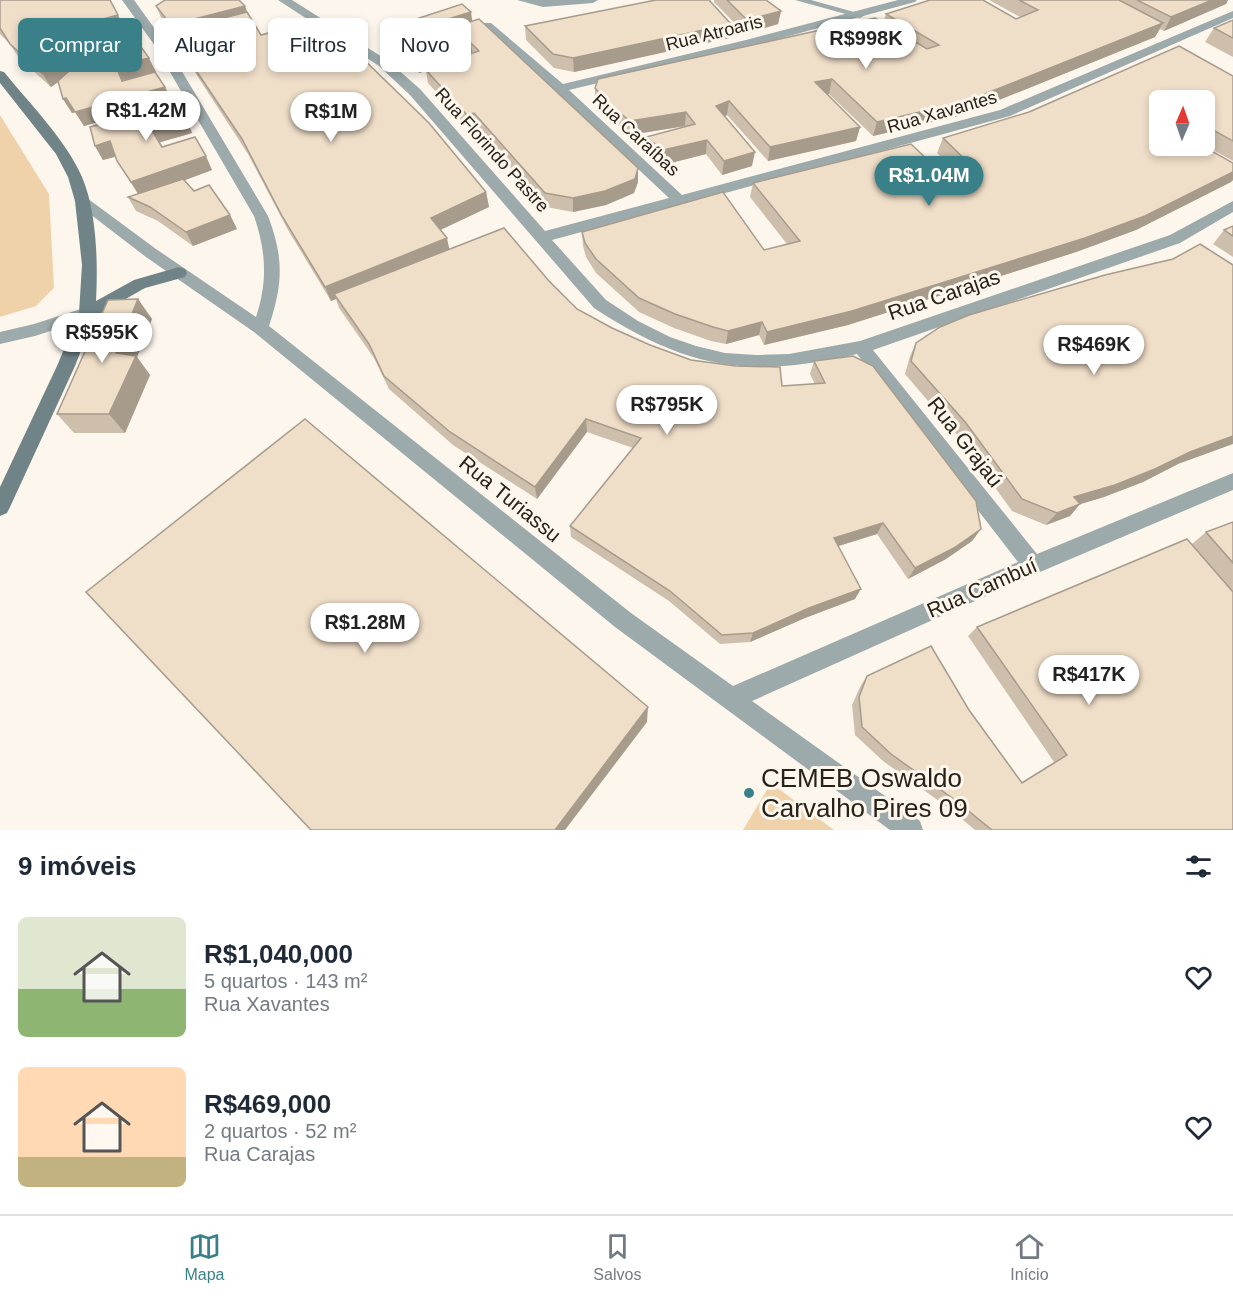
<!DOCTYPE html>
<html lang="pt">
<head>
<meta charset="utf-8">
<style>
	:root { --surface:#fff; --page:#f6f6f7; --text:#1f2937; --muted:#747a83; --line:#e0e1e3; --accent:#398089 }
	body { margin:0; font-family:Arial,sans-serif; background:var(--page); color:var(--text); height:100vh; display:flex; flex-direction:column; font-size:22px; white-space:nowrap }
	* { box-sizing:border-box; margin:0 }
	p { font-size:20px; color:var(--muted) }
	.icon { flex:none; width:33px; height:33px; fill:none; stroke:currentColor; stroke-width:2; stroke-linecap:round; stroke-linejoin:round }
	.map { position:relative; height:830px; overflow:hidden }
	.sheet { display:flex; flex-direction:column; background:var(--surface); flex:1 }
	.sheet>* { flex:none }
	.guide { position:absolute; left:18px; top:18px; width:600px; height:54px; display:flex; gap:12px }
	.needle { width:39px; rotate:2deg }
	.tools { position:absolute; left:1149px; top:90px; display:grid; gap:12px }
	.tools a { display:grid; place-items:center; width:66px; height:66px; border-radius:9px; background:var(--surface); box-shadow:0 3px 9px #0003; font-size:30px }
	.price { position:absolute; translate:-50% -51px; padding:0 14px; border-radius:21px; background:#fff; color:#222; font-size:20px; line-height:39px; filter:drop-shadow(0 2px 3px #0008) }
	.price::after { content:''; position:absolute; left:50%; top:36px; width:18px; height:14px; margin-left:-9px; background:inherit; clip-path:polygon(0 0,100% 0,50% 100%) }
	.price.current { background:var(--accent); color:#fff }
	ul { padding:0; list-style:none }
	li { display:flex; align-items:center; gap:18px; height:150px; padding:0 18px }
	li span { display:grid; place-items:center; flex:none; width:168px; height:120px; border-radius:9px; color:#555 }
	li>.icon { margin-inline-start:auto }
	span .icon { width:72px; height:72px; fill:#fffc; stroke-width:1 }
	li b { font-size:26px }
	h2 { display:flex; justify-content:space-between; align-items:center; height:72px; padding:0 18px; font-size:26px }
	.chip { padding:0 21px; border-radius:9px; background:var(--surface); box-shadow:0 3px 9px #0003; font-size:21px; line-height:54px }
	.chip.current { background:var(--accent); color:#fff }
	.tab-bar { display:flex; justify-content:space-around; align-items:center; height:84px; border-top:2px solid var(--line); background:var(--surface); font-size:16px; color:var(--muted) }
	.tab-bar a { display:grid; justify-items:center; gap:3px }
	.tab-bar .current { color:var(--accent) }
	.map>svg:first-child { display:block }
	.green { fill:#efd2aa }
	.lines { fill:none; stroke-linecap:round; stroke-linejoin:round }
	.lane { fill:#9caaac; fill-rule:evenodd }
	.street { fill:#9caaac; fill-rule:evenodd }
	.secondary { fill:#708487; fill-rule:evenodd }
	.wall { fill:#cebfac }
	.shaded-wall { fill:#a79b8c }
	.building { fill:#efdec8; stroke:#a79b8c; stroke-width:1.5 }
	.poi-dot { fill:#398089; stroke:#fdf6ed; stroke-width:2 }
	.labels { text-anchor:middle; stroke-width:6; stroke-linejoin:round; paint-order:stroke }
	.far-street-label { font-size:18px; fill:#272118; stroke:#fdf6ed }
	.street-label { font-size:21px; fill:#272118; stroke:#fdf6ed }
	.near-poi-label { font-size:26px; fill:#272118; stroke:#fdf6ed; text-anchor:start }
</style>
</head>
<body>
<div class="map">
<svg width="1233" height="830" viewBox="0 0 1233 830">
	<rect width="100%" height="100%" fill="#fdf6ed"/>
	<g class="green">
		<polygon points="0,115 49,194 54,288 36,306 0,317"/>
		<polygon points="771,783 834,830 743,830"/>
	</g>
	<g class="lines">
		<g class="lane">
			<polygon points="517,0 598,0 593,3 543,7"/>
			<polygon points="795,0 811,0 865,15 860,18"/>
		</g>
		<g class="street">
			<path d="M122 0H134L165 43 268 216C284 258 283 284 269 326L631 613 733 686 1018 562 857 354C749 379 687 369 594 308L410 95 379 66 278 0H292L387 60 420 89 545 231 669 198 555 91 483 27V23H491L563 84 746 40 898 0H917L915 2 752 46 569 90 682 195 1000 110 1233 11V18L1010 116 552 240 606 300 638 321 670 337 696 346 725 353 756 355 789 354 860 341 1170 235 1233 201V212L1180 243 873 350 1037 554 1233 473V490L1040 572 752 701 920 821 923 830H890L615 627 254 332 146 257 77 204 75 201 77 198H87L156 249 256 317C268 281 266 251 254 216L153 43Z"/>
			<polygon points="87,307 93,309 95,313 93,317 35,336 0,344 0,332 34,324"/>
		</g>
		<path class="secondary" d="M0 71 4 72C30 104 66 140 82 177 97 212 98 263 96 301L134 280 179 267 185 269 187 273 185 277 145 288 94 317 75 366 10 507 7 513 0 516V487L57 366 79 313 82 265 75 201 68 177 56 154 0 83Z"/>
	</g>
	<g class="wall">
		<polygon points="0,0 125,29 89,39 98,52 156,72 155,72 165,87 172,101 84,126 75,112 72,113 63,99 58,82 51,87 19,58 10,44 0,34"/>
		<polygon points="714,0 766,0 781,11 778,24 745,34 714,2"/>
		<polygon points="989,0 1228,0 1226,4 1164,31 1160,29 1155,37 962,115 873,136 829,94 827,94 860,127 856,141 768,161 727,115 725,116 752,166 722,175 706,154 663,165 646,151 646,137 685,127 685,126 630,135 609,118 595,102 595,88 883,23 886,14 1016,19 1020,17"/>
		<polygon points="156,6 245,6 247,12 261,35 486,192 489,207 440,230 449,249 549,281 577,309 612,328 650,345 691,360 782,386 815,384 810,374 814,361 981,529 972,541 946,559 908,579 877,534 838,546 855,599 805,618 750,642 720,644 669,601 571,537 570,526 633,448 587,432 537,499 453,445 389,389 374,358 339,308 336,299 331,301 288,230 248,154 196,74 180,45 165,26"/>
		<polygon points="1233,20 1233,57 1205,42 1214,28"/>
		<polygon points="410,21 473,21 638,168 638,182 634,193 606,205 573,212 546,207 476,128 469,129 428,83 426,71 419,73 403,57 400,43 416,38 413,35"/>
		<polygon points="525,26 729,38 574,72 554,68 526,40"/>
		<polygon points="1233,76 1233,161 1204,145 1204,100 1160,100 1160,146 1233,163 1233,180 1231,182 1136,230 1076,252 848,325 764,345 759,335 726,344 711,341 674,328 639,312 596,273 586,257 583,246 582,232 764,250 787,244 750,197 753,183 948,179 960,175 937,153 943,138"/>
		<polygon points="186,118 192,133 159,142 162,147 212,170 185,180 194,191 230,215 237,229 193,246 158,221 136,211 128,197 138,194 126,175 116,156 103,160 95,146"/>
		<polygon points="1233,226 1233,257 1213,244 1224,230"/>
		<polygon points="138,299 152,319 137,357 150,375 125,433 74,433 57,414"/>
		<polygon points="916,343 1178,464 1143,482 1104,497 1080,504 1070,516 1046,525 1012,511 958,436 905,374 910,356"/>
		<polygon points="1233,522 1233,592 1192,544 1206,532"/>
		<polygon points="977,627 1233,830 975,830 946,806 883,761 855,735 852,705 861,685 867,676 969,710 1022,782 1054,762 968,636"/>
	</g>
	<g class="shaded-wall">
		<polygon points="1212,0 1228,0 1226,4 1164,31 1171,17"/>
		<polygon points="245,6 252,26 174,31 171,25"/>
		<polygon points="781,11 778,24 745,34 747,20"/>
		<polygon points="471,12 473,26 422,42 419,28"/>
		<polygon points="118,15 125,29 77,42 69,28"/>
		<polygon points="1163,23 1155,37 962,115 873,136 877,122"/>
		<polygon points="731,24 729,38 574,72 573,58"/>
		<polygon points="91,40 99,54 51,87 42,73"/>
		<polygon points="471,43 473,57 425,69 426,71 419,73 416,59"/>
		<polygon points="149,58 156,72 123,80 130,96 116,66"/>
		<polygon points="832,79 829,94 812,96 815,82"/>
		<polygon points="165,87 172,101 84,126 75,112"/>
		<polygon points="66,98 75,112 72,113 63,99"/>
		<polygon points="729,101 727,115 715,120 716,106"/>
		<polygon points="686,112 685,126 630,135 630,121"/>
		<polygon points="474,113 476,128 469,129 467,115"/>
		<polygon points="186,118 192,133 158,143 151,129"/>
		<polygon points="860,127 856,141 768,161 770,147"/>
		<polygon points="707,140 706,154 663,165 663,150"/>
		<polygon points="110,141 118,156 103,160 95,146"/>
		<polygon points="755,152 752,166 722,175 724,161"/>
		<polygon points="206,156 212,170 140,197 131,182"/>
		<polygon points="638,168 638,182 634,193 606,205 573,212 573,198"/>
		<polygon points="1233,172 1233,180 1231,182 1136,230 1076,252 848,325 764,345 767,332"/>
		<polygon points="486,192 489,207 434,233 431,218"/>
		<polygon points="230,215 237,229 193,246 186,232"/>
		<polygon points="447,238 450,252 334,294 336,299 331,301 325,287"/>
		<polygon points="138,299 152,319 137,357 150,375 125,433 109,414 116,353"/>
		<polygon points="762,322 759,335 726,344 728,331"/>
		<polygon points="586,419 587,432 537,499 535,487"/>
		<polygon points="1233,436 1233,444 1178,464 1143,482 1104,497 1064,509 1074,497 1190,452"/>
		<polygon points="1080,504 1070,516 1046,525 1057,513"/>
		<polygon points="883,523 877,534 829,549 834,538"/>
		<polygon points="981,529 972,541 946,559 908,579 915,568"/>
		<polygon points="861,589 855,599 805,618 750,642 753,633 809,608"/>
		<polygon points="648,707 647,722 565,830 555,830"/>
	</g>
	<g class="building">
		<polygon points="0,0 110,0 118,15 69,28 91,40 42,73 10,44 0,28"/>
		<polygon points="165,0 239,0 245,6 171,25 156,6"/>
		<polygon points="656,0 709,0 731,24 573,58 553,54 525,26"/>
		<polygon points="727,0 766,0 781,11 747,20"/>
		<polygon points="930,0 983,0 1016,19 1038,10 1019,0 1119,0 1163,23 967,101 877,122 832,79 815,82 860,127 770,147 729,101 716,106 755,152 724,161 707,140 663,150 646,137 695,124 686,112 630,121 609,104 595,88 598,79 875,18 927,49 939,45 886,14"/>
		<polygon points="1137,0 1212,0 1171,17"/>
		<polygon points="462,4 471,12 419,28 410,21"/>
		<polygon points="247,12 261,35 311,21 343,45 354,50 429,123 486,192 431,218 447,238 325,287 282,216 242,139 189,60 174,31"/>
		<polygon points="479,19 638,168 635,179 605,191 573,198 545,193 474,113 467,115 425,69 479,51 471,43 416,59 400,43"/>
		<polygon points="1233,20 1233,38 1214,28"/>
		<polygon points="131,33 149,58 116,66 122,81 155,72 165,87 75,112 66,98 63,99 58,81 77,64"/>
		<polygon points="1179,46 1233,76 1233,141 1204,125 1204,100 1160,100 1160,146 1203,146 1233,163 1233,172 1145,216 1085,238 852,311 767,332 762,322 728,331 713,327 675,314 639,298 596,259 585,243 582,232 723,192 764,250 800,241 753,183 911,144 948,179 977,171 943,138 1029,112"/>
		<polygon points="177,102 186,118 151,129 162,147 195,137 206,156 131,182 117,161 110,141 95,146 90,127"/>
		<polygon points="183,179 194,191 209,185 230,215 186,232 150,207 128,197"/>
		<polygon points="1233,226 1233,236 1224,230"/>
		<polygon points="504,228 549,281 577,309 612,328 650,345 691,360 736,366 780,367 782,386 825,383 814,361 853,356 873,366 976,501 981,529 954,548 915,568 883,523 834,538 861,589 809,608 753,633 722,635 670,591 570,526 641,438 586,419 535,487 450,432 384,376 369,344 334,294"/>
		<polygon points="1200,244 1233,265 1233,436 1190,452 1155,469 1115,485 1074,497 1080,504 1057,513 1022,499 966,423 911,361 916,343 940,327 969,315 1105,275 1173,259"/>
		<polygon points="138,299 116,353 136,356 109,414 57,414 108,300"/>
		<polygon points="305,419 648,707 555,830 311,830 86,592"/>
		<polygon points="1233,522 1233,563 1206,532"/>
		<polygon points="1187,539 1233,592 1233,830 992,830 955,800 891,754 862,727 859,697 867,676 931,646 969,710 1022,783 1067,755 977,627"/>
	</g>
	<circle class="poi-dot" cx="749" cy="793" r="6"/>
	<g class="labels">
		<g class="far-street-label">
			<text transform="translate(714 33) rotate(-14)" y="6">Rua Atroaris</text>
			<text transform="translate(942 112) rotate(-16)" y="6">Rua Xavantes</text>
			<text transform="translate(636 135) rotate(43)" y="6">Rua Caraíbas</text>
			<text transform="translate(492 150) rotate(48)" y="6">Rua Florindo Pastre</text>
		</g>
		<g class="street-label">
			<text transform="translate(944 295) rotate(-19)" y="7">Rua Carajas</text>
			<text transform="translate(965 442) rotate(52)" y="7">Rua Grajaú</text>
			<text transform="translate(510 499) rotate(39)" y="7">Rua Turiassu</text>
			<text transform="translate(982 588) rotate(-24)" y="7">Rua Cambuí</text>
		</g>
		<g class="near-poi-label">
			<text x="761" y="787">CEMEB Oswaldo<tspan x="761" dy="30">Carvalho Pires 09</tspan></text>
		</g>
	</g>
</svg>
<div class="tools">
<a><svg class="needle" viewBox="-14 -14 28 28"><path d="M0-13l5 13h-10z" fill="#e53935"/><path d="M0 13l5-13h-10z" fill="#747a83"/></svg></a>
</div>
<b class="price" style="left:866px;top:70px">R$998K</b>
<b class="price" style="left:146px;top:142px">R$1.42M</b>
<b class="price" style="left:331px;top:143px">R$1M</b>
<b class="price current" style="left:929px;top:207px">R$1.04M</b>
<b class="price" style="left:102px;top:364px">R$595K</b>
<b class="price" style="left:1094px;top:376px">R$469K</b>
<b class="price" style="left:667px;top:436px">R$795K</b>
<b class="price" style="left:365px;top:654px">R$1.28M</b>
<b class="price" style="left:1089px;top:706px">R$417K</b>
<div class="guide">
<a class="chip current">Comprar</a>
<a class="chip">Alugar</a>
<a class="chip">Filtros</a>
<a class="chip">Novo</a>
</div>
</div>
<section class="sheet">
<h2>9 imóveis<svg class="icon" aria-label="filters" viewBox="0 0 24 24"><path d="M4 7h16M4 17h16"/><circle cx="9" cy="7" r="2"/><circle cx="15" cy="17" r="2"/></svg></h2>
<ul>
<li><span style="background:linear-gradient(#dfe7d0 60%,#8fb573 0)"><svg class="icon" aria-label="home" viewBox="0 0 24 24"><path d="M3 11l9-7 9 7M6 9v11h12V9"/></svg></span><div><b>R$1,040,000</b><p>5 quartos · 143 m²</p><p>Rua Xavantes</p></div><svg class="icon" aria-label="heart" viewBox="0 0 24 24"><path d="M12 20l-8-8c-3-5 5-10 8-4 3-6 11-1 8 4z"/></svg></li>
<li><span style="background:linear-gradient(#ffd9b3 75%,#c2b280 0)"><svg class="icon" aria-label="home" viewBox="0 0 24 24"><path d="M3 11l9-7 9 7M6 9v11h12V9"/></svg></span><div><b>R$469,000</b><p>2 quartos · 52 m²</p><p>Rua Carajas</p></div><svg class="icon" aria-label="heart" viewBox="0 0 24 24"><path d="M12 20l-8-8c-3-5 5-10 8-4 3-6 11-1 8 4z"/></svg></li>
</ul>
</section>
<nav class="tab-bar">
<a class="current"><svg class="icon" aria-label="map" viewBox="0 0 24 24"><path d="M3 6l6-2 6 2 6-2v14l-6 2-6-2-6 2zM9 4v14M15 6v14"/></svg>Mapa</a>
<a><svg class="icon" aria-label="saved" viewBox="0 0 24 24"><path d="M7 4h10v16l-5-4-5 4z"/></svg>Salvos</a>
<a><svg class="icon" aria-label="home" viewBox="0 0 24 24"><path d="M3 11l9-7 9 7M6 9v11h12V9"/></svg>Início</a>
</nav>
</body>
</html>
